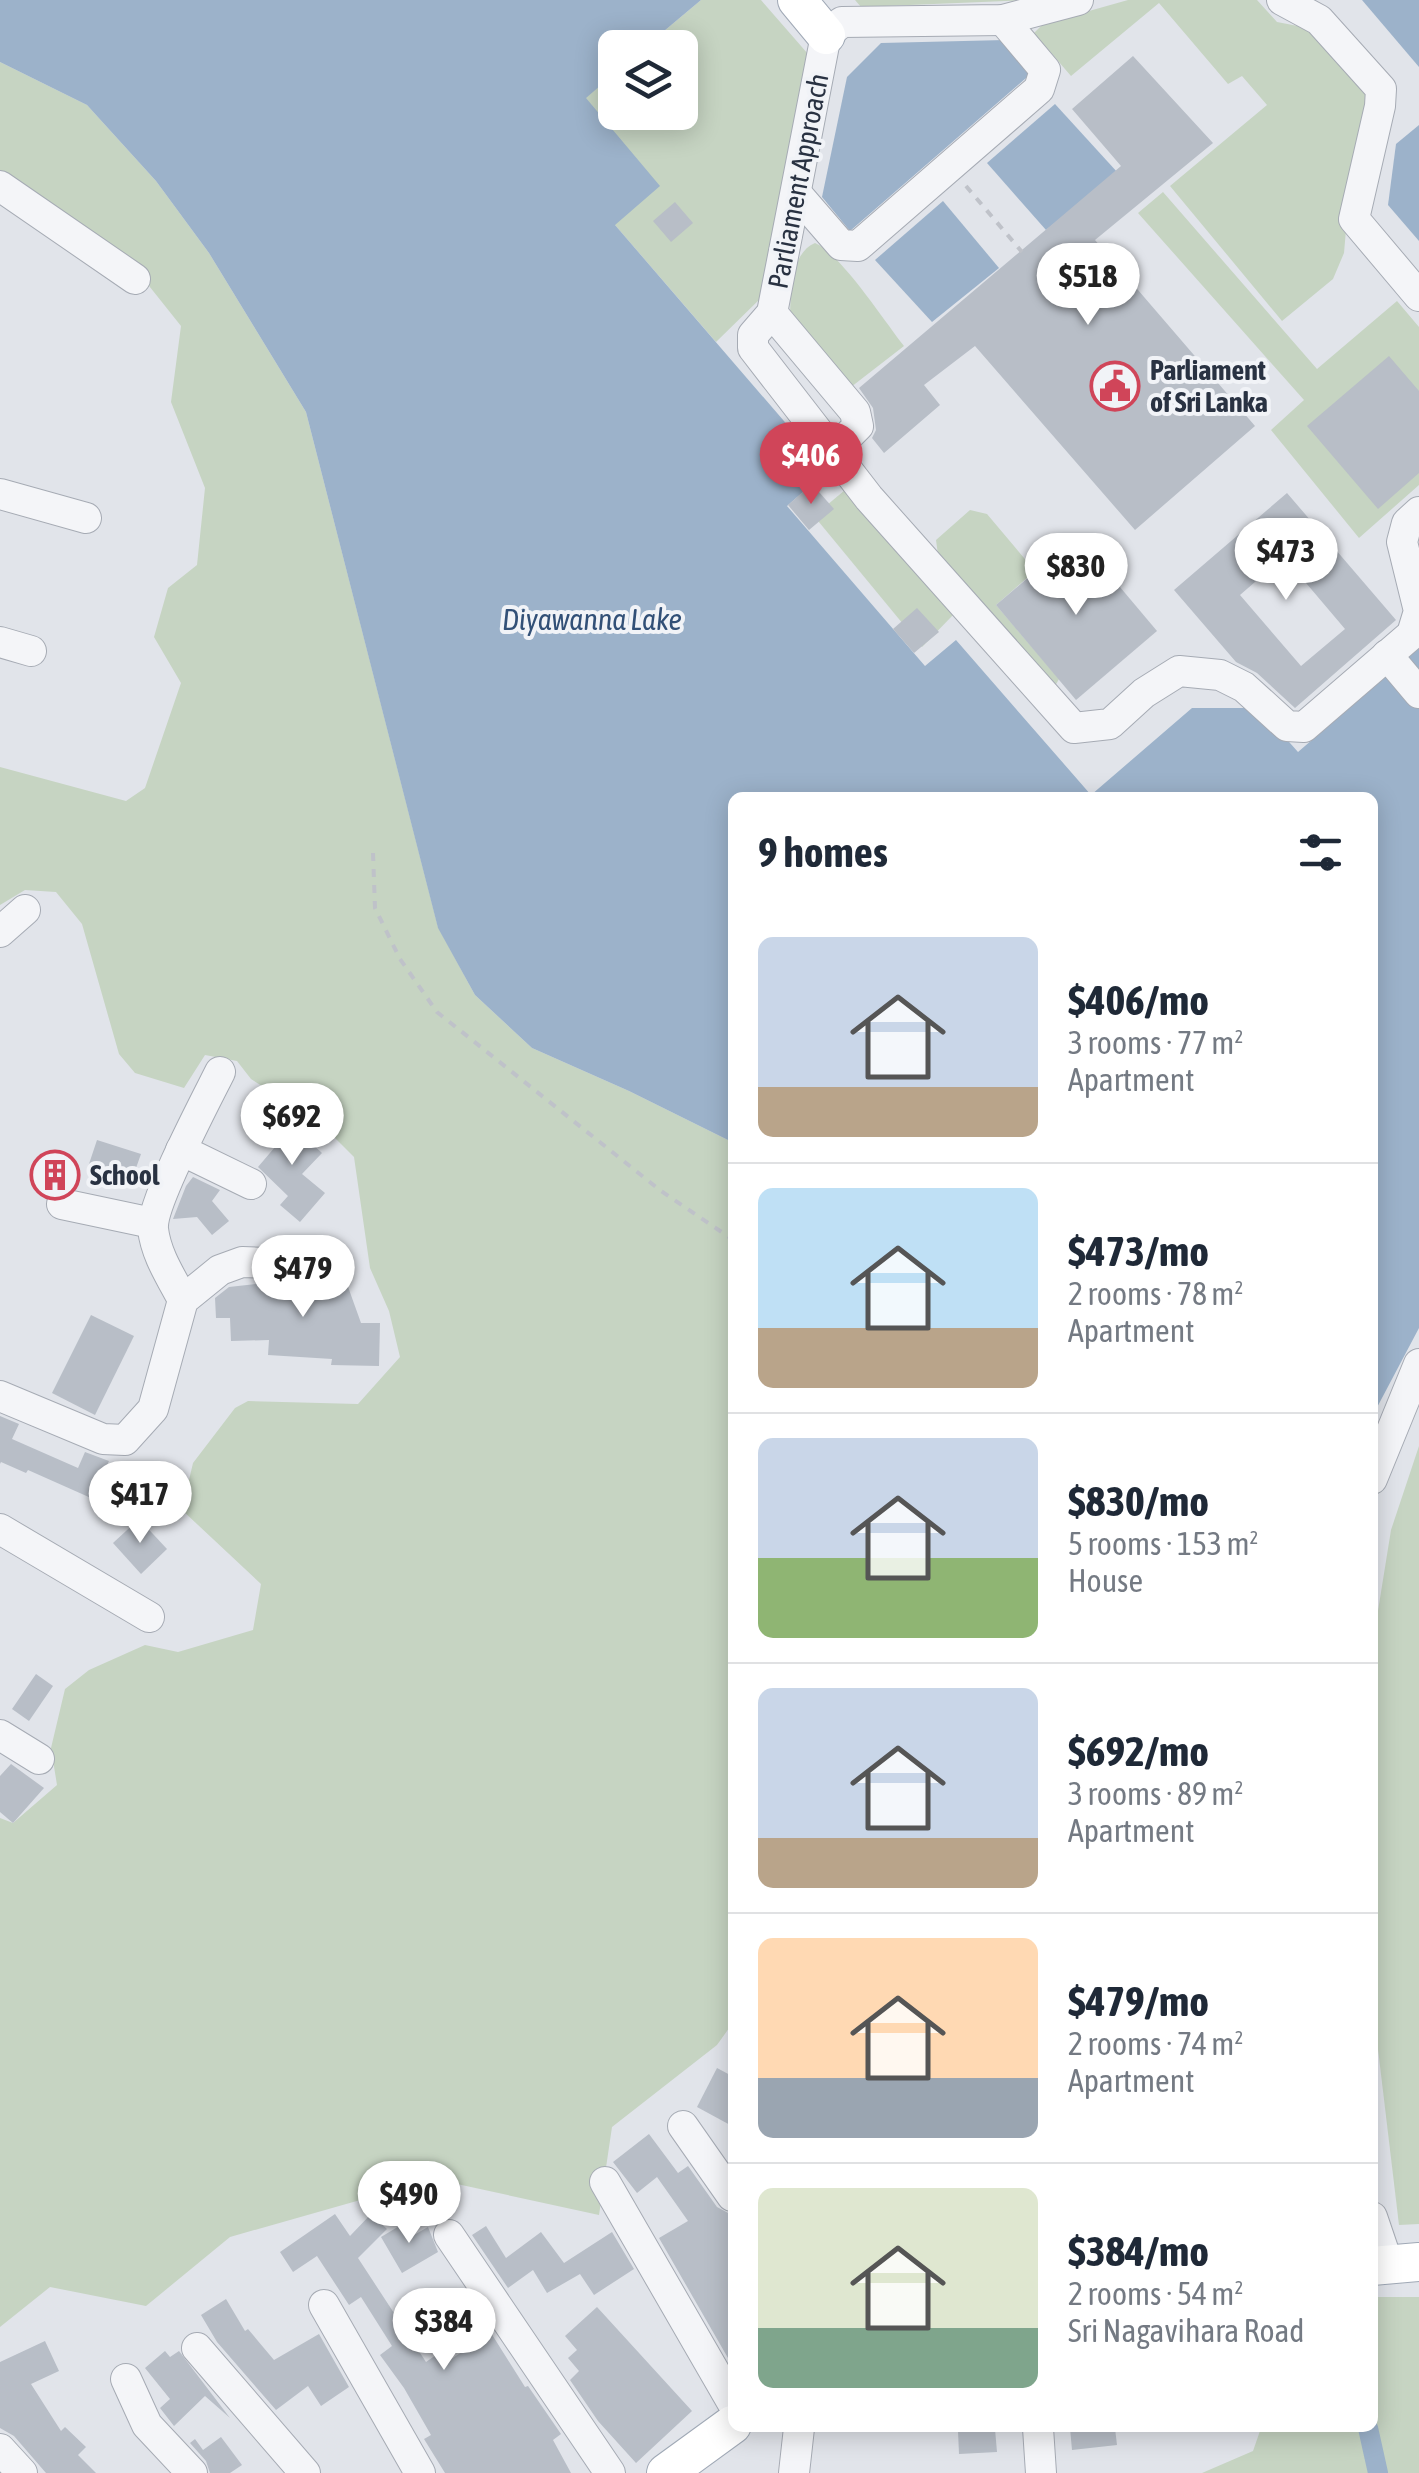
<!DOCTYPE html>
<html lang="en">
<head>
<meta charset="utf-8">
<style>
	:root { --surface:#fff; --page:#f6f6f7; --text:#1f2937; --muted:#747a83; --line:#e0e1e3; --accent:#d04559 }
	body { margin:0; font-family:"Asap Condensed",sans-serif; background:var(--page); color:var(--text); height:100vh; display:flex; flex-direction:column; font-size:38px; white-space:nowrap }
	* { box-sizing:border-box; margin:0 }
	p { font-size:32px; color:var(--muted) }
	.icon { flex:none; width:55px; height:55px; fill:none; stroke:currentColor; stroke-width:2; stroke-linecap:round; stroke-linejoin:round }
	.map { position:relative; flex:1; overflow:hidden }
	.sheet { position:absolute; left:728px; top:792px; width:650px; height:1640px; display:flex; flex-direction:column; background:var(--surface); border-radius:15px; box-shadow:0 5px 25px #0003 }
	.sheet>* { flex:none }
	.buttons { position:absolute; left:598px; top:30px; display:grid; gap:20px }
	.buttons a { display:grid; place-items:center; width:100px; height:100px; border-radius:15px; background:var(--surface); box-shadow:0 5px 25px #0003; font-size:50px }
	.price { position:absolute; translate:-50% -85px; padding:0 22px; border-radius:35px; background:#fff; color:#222; font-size:32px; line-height:65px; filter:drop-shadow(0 2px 5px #0008) }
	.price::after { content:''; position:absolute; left:50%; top:60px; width:30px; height:22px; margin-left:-15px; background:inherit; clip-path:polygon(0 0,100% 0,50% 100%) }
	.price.current { background:var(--accent); color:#fff }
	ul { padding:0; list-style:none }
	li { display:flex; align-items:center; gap:30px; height:250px; padding:0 30px }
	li+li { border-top:2px solid var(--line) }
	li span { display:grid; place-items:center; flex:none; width:280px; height:200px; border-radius:15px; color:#555 }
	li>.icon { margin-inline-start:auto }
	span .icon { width:120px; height:120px; fill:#fffc; stroke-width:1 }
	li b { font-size:42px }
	h2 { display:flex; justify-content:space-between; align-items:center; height:120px; padding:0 30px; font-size:42px }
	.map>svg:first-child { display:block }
	.green { fill:#c6d4c2 }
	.water { fill:#9cb2ca }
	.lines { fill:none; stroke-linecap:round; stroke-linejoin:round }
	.canal { stroke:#9cb2ca; stroke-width:20 }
	.building { fill:#b8bec7; fill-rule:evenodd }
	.minor-casing { stroke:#a6abb4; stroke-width:32 }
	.major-casing { stroke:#a0a9b6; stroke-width:40 }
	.path { stroke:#bfc2c9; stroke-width:4; stroke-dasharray:8 8; stroke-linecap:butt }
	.minor { stroke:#f4f5f8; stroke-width:30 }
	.major { stroke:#fff; stroke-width:38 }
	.labels { text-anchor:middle; stroke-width:8; stroke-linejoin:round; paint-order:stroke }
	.street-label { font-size:28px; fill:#293242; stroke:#f1f3f7 }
	.poi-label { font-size:28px; font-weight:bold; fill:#293242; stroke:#f1f3f7; text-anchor:start }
	.water-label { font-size:30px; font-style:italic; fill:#325077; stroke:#f1f3f7 }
</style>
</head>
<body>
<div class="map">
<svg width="1419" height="2473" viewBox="0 0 1419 2473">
	<rect width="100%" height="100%" fill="#e1e4ea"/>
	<g class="green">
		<polygon points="701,0 761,0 808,54 764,295 716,342 615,225 585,98 615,73 615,112 680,112 680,48 645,47"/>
		<polygon points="855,0 1031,0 861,7"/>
		<polygon points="1128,0 1257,0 1277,22 1308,28 1365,88 1367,100 1349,195 1344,253 1333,279 1282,321 1170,186 1267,105 1242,76 1228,84 1159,3 1071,76 1034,33 1043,24"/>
		<polygon points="0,62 87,105 156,181 209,253 306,412 438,927 475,995 532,1048 629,1091 732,1142 732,2024 717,2045 612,2127 599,2215 434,2179 230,2237 146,2306 50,2287 0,2327 0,1818 13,1823 57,1785 51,1748 65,1689 89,1670 145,1645 178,1652 253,1630 261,1584 182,1510 193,1463 235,1408 248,1401 358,1404 400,1357 389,1311 370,1268 354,1157 318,1121 251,1079 237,1061 205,1055 184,1088 135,1073 119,1054 82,924 56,892 25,890 0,905 0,767 126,801 145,788 181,683 154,637 168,588 197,565 205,488 171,402 181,326 126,257 0,173"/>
		<polygon points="1163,192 1317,369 1397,301 1419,327 1419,485 1359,538 1271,430 1304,400 1138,213"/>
		<path d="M815 243C840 253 885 322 904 346L851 387 790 315C791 291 791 253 815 243Z"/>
		<polygon points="845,490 953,615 922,647 814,516"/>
		<polygon points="970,510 987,514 1035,571 996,605 1059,679 1055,686 939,562 936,540"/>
		<polygon points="1419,1446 1419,2224 1399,2225 1372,1999 1372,1648 1391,1530"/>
		<polygon points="1373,2297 1419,2297 1419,2473 1202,2473 1253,2451 1261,2428 1372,2428"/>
	</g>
	<g class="water">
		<polygon points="0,0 701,0 645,47 615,48 615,73 586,98 660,186 615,225 827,471 787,506 925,666 956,640 1091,795 1192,708 1259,708 1298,752 1419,648 1419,1328 1373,1415 1372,798 732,798 732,1142 629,1091 532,1048 475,995 438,928 306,412 209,253 156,181 87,105 0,62"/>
		<polygon points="1362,0 1419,0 1419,67"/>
		<polygon points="1005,40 1033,72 850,231 822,197 847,77 881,43"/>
		<polygon points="1055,104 1118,173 1046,230 987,163"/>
		<polygon points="1419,125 1419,241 1388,205 1396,144"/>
		<polygon points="943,201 999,268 932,322 875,260"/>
	</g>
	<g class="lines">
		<polyline class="canal" points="1368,2428 1378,2473"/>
	</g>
	<g class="building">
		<polygon points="1133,56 1213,143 1095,240 1255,426 1135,530 975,346 924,385 940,405 884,453 872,438 876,430 873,408 859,388 1121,166 1072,109"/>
		<polygon points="675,202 693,223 671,242 653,221"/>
		<polygon points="1389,356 1419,391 1419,473 1378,509 1307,426"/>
		<polygon points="812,484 834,509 809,530 788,505"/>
		<path d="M1287 493 1396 620 1295 708 1257 673 1236 662 1174 590ZM1284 557 1345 629 1301 666 1240 595Z"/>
		<polygon points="1077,536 1157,631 1076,700 996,605"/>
		<polygon points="917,608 939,632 914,653 893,629"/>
		<polygon points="283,1117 322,1153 302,1174 325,1193 300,1222 280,1205 288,1196 258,1167 275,1147 264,1137"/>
		<polygon points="97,1140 141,1154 131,1182 88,1167"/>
		<polygon points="52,1163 60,1164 70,1173 65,1186 51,1189 44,1185 42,1176 44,1168"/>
		<polygon points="193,1177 220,1190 212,1201 229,1221 212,1235 197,1217 173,1219 186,1186"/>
		<polygon points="342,1270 361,1323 380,1323 379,1366 331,1365 332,1359 268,1355 269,1340 231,1341 230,1318 216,1318 215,1298 229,1287 275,1282 276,1290 323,1272 325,1277"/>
		<polygon points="91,1315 134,1336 95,1415 52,1393"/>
		<polygon points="0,1416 19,1424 12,1439 78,1468 85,1452 109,1461 91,1498 28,1470 26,1473 1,1462 0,1464"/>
		<polygon points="139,1519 167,1549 141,1574 113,1543"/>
		<polygon points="36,1674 53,1686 29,1721 12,1709"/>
		<polygon points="11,1764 44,1788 13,1823 0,1812 0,1776"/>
		<polygon points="717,2068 732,2076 732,2126 697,2107"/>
		<polygon points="649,2134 678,2173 688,2166 717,2207 732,2215 732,2365 659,2238 688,2221 657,2177 637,2193 613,2162"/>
		<polygon points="335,2214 350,2236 371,2214 387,2229 358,2258 426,2362 436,2355 442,2365 491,2333 525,2387 528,2386 561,2434 553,2440 571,2473 445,2473 424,2439 431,2435 404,2388 380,2355 392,2346 361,2297 349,2305 317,2256 293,2272 280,2252"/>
		<polygon points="406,2222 414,2235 428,2227 438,2252 402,2273 381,2237"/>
		<polygon points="486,2226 506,2258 541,2232 564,2263 612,2232 634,2269 594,2295 580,2274 547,2293 533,2270 508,2288 472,2235"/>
		<polygon points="226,2299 245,2331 248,2329 274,2360 319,2334 349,2387 321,2406 308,2386 276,2410 217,2342 201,2315"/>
		<polygon points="597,2307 692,2411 636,2463 598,2421 570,2380 579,2371 568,2358 577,2350 565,2336"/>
		<polygon points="45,2341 59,2371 31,2384 61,2431 65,2427 86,2447 78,2455 96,2473 46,2473 14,2436 0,2428 0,2362"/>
		<polygon points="165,2351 170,2357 179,2351 230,2418 205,2396 174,2426 160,2408 170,2399 145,2368"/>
		<polygon points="1070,2428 1115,2428 1117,2445 1072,2450"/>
		<polygon points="995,2429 997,2452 959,2454 958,2431"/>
		<polygon points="221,2437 242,2465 230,2473 210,2473 206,2461 190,2443 195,2439 203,2450"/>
	</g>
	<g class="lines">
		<g class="minor-casing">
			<g id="minor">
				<polyline points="1078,0 1003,20 842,22 826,35 772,313 753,335 753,348 869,498 1074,728 1110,724 1144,693 1179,671 1220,675 1244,687 1287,726 1304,727 1412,634 1419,611 1402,542 1407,523 1419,512"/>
				<polyline points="1282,0 1319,20 1381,89 1380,106 1354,219 1419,296"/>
				<polyline points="0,186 135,279"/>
				<polyline points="796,193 841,245 858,246 1039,89 1045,70 1003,20"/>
				<polyline points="772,313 855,412 858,426 834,450"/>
				<polyline points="0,494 86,518"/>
				<polyline points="0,642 31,651"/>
				<polyline points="1387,655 1419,693"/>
				<polyline points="0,932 25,910"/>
				<polyline points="181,1150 251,1184"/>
				<polyline points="62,1204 152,1223"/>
				<path d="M183 1300C171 1277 156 1255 153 1229 151 1204 206 1100 220 1072"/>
				<polyline points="0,1396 103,1439 125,1440 153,1409 183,1300 220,1270 242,1262 288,1264"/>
				<polyline points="1372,1479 1419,1364"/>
				<polyline points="0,1529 149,1617"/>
				<polyline points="0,1735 39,1759"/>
				<polyline points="683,2126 732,2196"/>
				<polyline points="605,2182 732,2402"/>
				<polyline points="1372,2217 1388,2264"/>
				<polyline points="449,2235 610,2473"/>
				<polyline points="324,2305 420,2473"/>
				<polyline points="197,2348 305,2473"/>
				<polyline points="126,2379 147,2425 192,2473"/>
				<polyline points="1038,2428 1041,2473"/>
				<polyline points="0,2449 22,2473"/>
				<polyline points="794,2473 799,2428"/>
			</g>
		</g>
		<g class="major-casing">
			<g id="major">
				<polyline points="797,0 826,35"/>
				<polyline points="1372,2266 1419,2262"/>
				<polyline points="666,2473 732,2425"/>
			</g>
		</g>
		<g class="path">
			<polyline points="966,186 1022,252"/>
			<polyline points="373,853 375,908 400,959 437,1012 661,1191 732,1239"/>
		</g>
		<use href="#minor" class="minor"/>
		<use href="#major" class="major"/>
	</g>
	<defs>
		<g id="civic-ring" transform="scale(2.5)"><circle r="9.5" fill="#f1f3f7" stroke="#d04559" stroke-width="1.5"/><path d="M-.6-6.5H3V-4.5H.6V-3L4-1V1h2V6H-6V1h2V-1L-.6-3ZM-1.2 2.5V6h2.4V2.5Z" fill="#d04559"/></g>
		<g id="building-ring" transform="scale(2.5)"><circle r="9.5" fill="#f1f3f7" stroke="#d04559" stroke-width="1.5"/><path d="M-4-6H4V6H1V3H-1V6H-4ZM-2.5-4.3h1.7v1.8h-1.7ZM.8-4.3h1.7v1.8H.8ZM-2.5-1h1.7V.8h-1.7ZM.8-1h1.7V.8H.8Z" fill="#d04559"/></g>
	</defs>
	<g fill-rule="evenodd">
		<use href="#civic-ring" x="1115" y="386"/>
		<use href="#building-ring" x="55" y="1175"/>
	</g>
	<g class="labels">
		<g class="street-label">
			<text transform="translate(798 181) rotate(-79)" y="10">Parliament Approach</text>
		</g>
		<g class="poi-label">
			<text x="1150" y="380">Parliament<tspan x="1150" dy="32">of Sri Lanka</tspan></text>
			<text x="90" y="1185">School</text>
		</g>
		<g class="water-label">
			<text x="592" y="630">Diyawanna Lake</text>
		</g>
	</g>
</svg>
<div class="buttons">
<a><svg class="icon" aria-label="layers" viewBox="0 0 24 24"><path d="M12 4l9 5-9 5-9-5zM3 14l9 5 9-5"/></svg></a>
</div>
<b class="price" style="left:1088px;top:328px">$518</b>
<b class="price current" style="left:811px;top:507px">$406</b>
<b class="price" style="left:1286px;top:603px">$473</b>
<b class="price" style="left:1076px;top:618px">$830</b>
<b class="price" style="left:292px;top:1168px">$692</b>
<b class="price" style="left:303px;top:1320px">$479</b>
<b class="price" style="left:140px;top:1546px">$417</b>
<b class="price" style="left:409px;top:2246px">$490</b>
<b class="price" style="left:444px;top:2373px">$384</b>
<section class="sheet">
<h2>9 homes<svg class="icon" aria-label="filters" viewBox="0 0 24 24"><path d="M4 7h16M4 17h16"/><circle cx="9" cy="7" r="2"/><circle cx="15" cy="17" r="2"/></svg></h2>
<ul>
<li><span style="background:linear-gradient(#c9d6e8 75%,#b9a48a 0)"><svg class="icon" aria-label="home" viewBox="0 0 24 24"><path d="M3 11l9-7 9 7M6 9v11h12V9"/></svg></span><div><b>$406/mo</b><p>3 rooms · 77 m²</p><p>Apartment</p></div></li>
<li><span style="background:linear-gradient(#bfe0f5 70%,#b9a48a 0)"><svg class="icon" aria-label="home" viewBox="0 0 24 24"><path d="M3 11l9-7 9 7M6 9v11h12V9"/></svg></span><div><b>$473/mo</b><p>2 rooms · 78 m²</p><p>Apartment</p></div></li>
<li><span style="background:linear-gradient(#c9d6e8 60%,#8fb573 0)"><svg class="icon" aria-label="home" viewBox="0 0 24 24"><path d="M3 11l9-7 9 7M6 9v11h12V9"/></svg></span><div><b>$830/mo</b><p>5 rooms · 153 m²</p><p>House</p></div></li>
<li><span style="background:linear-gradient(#c9d6e8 75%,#b9a48a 0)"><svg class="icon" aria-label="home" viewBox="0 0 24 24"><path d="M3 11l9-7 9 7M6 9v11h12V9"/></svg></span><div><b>$692/mo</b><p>3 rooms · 89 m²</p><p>Apartment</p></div></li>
<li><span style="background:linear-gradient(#ffd9b3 70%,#9aa5b1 0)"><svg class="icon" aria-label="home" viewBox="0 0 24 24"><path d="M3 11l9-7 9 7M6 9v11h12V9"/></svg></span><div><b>$479/mo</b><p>2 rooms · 74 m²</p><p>Apartment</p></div></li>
<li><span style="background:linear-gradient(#dfe7d0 70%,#7fa58c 0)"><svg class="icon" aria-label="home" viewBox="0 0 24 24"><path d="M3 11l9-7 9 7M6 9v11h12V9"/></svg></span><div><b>$384/mo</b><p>2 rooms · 54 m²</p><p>Sri Nagavihara Road</p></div></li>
</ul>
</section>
</div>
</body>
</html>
